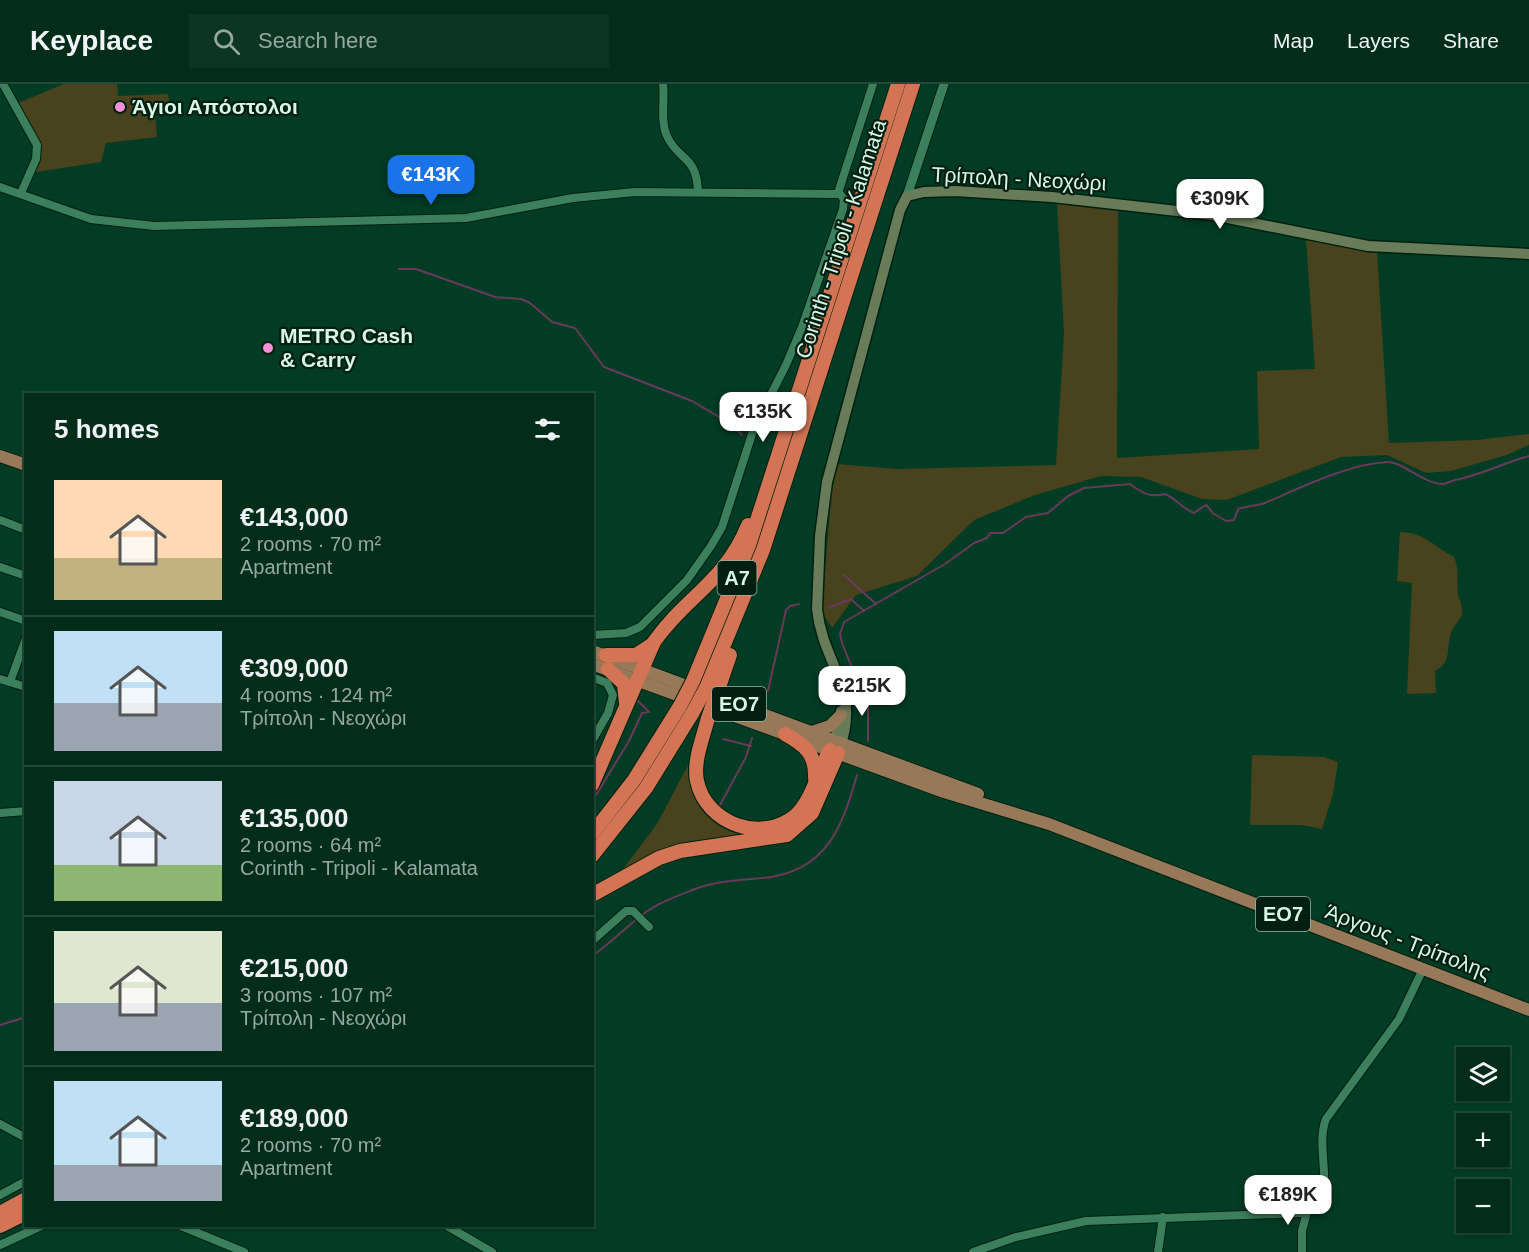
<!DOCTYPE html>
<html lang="en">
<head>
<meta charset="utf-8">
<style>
	:root { --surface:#022d1b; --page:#0c3524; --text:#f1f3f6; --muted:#96a8a3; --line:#23493a; --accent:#1a73e8 }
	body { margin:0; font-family:Arial,sans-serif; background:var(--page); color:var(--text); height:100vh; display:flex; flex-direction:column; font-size:22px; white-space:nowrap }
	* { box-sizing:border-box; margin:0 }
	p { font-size:20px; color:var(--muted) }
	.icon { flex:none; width:33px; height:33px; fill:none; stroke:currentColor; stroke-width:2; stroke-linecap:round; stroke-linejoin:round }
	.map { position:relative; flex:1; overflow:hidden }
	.panel { position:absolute; left:24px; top:309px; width:570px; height:834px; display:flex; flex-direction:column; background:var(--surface); border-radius:0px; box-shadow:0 2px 4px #0004,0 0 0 2px var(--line) }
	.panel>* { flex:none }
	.fabs { position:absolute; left:1456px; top:963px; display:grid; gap:12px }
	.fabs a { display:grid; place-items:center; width:54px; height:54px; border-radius:0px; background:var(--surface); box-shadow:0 2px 4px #0004,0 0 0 2px var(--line); font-size:30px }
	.price { position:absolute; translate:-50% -51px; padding:0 14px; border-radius:12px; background:#fff; color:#222; font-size:20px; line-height:39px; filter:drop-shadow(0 2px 3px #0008) }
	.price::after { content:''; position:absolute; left:50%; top:36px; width:18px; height:14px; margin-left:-9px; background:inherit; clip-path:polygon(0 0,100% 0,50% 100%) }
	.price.current { background:var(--accent); color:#fff }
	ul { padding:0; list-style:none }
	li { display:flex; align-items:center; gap:18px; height:150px; padding:0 30px }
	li+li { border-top:2px solid var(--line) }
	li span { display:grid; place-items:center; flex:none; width:168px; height:120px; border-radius:0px; color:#555 }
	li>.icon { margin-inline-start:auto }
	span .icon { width:72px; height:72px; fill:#fffc; stroke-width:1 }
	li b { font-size:26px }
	h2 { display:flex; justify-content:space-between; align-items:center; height:72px; padding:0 30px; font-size:26px }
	header { display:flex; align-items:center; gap:36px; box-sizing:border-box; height:84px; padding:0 30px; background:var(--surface); border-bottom:2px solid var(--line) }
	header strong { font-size:28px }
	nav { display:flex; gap:33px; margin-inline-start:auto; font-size:21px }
	.search { width:420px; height:54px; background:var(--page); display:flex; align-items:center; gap:15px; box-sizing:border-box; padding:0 21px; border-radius:0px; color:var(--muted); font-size:22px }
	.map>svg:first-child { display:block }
	.green { fill:#48421d }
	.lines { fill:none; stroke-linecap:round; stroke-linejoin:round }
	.stream { stroke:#693a5b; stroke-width:2 }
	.minor-casing { stroke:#002010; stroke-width:10 }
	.tertiary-casing { stroke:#002010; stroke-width:11 }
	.secondary-casing { stroke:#002010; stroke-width:13 }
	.primary-casing { stroke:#002010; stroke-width:14 }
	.motorway-casing { stroke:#002010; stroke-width:16 }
	.minor { stroke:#3c7f5d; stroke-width:8 }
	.tertiary { stroke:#3c7f5d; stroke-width:9 }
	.secondary { stroke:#697c5a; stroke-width:10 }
	.primary { stroke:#977858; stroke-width:12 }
	.motorway { stroke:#d37454; stroke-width:14 }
	.motorway-bridge-casing { stroke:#002010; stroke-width:16; stroke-linecap:butt }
	.motorway-bridge { stroke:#d37454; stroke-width:14 }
	.poi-dot { fill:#f391d6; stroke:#031f12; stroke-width:2 }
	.labels { text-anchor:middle; stroke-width:4.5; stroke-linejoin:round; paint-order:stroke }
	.shield { fill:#031f12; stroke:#97b7a5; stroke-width:1.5 }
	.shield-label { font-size:20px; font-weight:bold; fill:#d7f8e4 }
	.poi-label { font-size:21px; font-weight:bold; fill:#d7f8e4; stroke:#031f12; text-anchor:start }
	.street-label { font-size:21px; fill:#d7f8e4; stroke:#031f12 }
</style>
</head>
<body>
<header>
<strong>Keyplace</strong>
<div class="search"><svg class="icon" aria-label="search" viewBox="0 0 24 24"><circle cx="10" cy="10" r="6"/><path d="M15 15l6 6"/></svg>Search here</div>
<nav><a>Map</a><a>Layers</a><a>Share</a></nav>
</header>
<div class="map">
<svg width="1529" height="1168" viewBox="0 0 1529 1168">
	<rect width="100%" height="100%" fill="#023c24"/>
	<g class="green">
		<polygon points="64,0 117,0 118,12 168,10 171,27 155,30 157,53 106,59 101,78 36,88 41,59 18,19"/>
		<polygon points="1057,119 1118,125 1117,374 1259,365 1257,287 1315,285 1306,156 1377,168 1389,359 1476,356 1529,350 1529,361 1507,371 1451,387 1426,389 1387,371 1341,373 1227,416 1202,415 1141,393 1101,392 1035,411 974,436 917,492 856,511 832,544 822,528 831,412 837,380 898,385 1056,381 1064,249"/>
		<path d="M1400 448C1424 448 1435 463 1454 473 1460 487 1456 497 1458 511 1459 515 1462 520 1462 525 1463 535 1456 538 1452 546 1445 562 1454 577 1435 587L1436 609 1407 610 1412 499 1397 497Z"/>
		<polygon points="1252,671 1324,673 1338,678 1333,710 1322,745 1301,741 1250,741"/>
		<path d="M826 679 831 681 808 729 776 752 679 765 617 793 657 740 688 681C686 743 758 777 801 729 814 715 818 696 826 679Z"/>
	</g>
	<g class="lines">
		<g class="stream">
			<polyline points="399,185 416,185 495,213 521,215 530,219 552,238 575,244 604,283 692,317 731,340 742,351"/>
			<polyline points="844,491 875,519"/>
			<polyline points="829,523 851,515 864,527"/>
			<polyline points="768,607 786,526 790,522 799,520"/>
			<polyline points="723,655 751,662"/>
			<path d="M868 657V624L842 559 840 550 844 538 945 480 974 459 987 454 990 449H1003L1026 433 1048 429 1068 412 1084 404 1130 400C1142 409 1150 414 1165 410 1177 415 1181 424 1194 429L1206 421 1214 430 1226 437 1234 436 1238 425C1247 422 1256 422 1265 419 1300 404 1348 380 1387 378 1402 377 1422 399 1442 400 1446 400 1451 397 1455 396 1481 391 1503 379 1529 372"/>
			<polyline points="596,711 629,657 642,629 649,628 636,615"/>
			<polyline points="720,721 746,673 752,654"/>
			<path d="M592 872C610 860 625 844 642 831 657 819 677 812 695 805 717 797 740 796 763 794 826 788 842 744 857 691"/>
			<polyline points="0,941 26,933"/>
		</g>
		<g class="minor-casing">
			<g id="minor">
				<polyline points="3,0 37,61 36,75 21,109"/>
				<path d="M663 0C665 16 660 37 667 52 678 77 697 71 698 108"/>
				<polyline points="0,103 91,135 154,142 466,134 573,114 635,108 840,110 844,115 843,125 802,243 786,281 754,344 722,443 711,462 687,496 640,543 626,549 592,551"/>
				<polyline points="838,109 873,0"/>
				<polyline points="0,436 26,446"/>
				<polyline points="0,483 26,492"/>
				<polyline points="0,528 26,537"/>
				<polyline points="592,593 607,599 613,611 608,629 592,657"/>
				<polyline points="0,595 26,603"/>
				<polyline points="10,598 26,554"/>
				<polyline points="0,729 26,727"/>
				<polyline points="592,857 626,827 633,827 649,843"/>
				<polyline points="0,1040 26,1054"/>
				<polyline points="0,1111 26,1097"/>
				<polyline points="181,1142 244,1168"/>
				<polyline points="447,1142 492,1168"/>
				<polyline points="0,1161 41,1142"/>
				<path d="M973 1168 1016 1153 1086 1137 1301 1129 1316 1123C1334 1103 1315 1062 1326 1035L1399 935 1423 885"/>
				<polyline points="1158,1168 1163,1133"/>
				<polyline points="1302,1168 1302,1147 1307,1128"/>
			</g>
		</g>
		<g class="tertiary-casing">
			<polyline id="tertiary" points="907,112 944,0"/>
		</g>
		<g class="secondary-casing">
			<g id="secondary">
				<polyline points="831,663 839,644 841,627"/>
				<path d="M839 666C862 604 823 582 817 525L820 452 827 398 900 126 907 112 924 108 955 107 1052 113 1213 131 1368 162 1529 170"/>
			</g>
		</g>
		<g class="primary-casing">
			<g id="primary">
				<polyline points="0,372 26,381"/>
				<polyline points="592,567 978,710"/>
				<polyline points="592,580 944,708 1049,740 1529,926"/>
				<polyline points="812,648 830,642 841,631"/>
			</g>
		</g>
		<g class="motorway-casing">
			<g id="motorway">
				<polyline points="606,571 636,571 653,560"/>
				<polyline points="608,585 624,600 626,619"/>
				<polyline points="693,597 749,461 898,0"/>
				<polyline points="707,602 763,466 913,0"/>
				<polyline points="718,606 730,571"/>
				<path d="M708 634C703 654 693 677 697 697 706 740 762 760 796 731 813 715 818 686 830 666"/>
				<path d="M785 650C805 661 816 670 815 694"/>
				<path d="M592 701 654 558C686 512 725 498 748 441"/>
				<polyline points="592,750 634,696 680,622"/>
				<polyline points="592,772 646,704 693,628"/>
				<polyline points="592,811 659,774 680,767 787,751 812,729 838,669"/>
				<polyline points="0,1129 26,1115"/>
				<polyline points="0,1142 26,1129"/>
			</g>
		</g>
		<use href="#minor" class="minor"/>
		<use href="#tertiary" class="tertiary"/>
		<use href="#secondary" class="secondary"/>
		<use href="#primary" class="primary"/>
		<use href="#motorway" class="motorway"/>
		<g class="motorway-bridge-casing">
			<g id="motorway-bridge">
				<polyline points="680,622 693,597"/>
				<polyline points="693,628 707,602"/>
				<polyline points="708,634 718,606"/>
			</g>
		</g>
		<use href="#motorway-bridge" class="motorway-bridge"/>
	</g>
	<g class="poi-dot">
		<circle cx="120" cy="23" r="6"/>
		<circle cx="268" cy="264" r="6"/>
	</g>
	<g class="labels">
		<g class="shield">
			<rect x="717.5" y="477" width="39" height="34" rx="4.5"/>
			<rect x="712" y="603" width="54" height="34" rx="4.5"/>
			<rect x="1256" y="813" width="54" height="34" rx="4.5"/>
		</g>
		<g class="shield-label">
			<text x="737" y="501">Α7</text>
			<text x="739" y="627">ΕΟ7</text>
			<text x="1283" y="837">ΕΟ7</text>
		</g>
		<g class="poi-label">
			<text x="132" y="30">Άγιοι Απόστολοι</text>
			<text x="280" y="259">METRO Cash<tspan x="280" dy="24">&amp; Carry</tspan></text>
		</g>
		<g class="street-label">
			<text transform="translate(1019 95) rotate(3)" y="7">Τρίπολη - Νεοχώρι</text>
			<text transform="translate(841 155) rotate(-72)" y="7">Corinth - Tripoli - Kalamata</text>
			<text transform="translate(1408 858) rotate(21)" y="7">Άργους - Τρίπολης</text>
		</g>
	</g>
</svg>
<div class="fabs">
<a><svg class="icon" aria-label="layers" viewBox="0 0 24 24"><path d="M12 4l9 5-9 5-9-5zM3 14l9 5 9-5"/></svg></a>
<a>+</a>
<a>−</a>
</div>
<b class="price current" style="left:431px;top:122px">€143K</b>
<b class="price" style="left:1220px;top:146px">€309K</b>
<b class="price" style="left:763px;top:359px">€135K</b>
<b class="price" style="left:862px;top:633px">€215K</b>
<b class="price" style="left:1288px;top:1142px">€189K</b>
<section class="panel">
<h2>5 homes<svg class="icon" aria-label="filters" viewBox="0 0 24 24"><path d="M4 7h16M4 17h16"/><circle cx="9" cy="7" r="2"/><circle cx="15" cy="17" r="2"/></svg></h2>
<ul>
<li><span style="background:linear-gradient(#ffd9b3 65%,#c2b280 0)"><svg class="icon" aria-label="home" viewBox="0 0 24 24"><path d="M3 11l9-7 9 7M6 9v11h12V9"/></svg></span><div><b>€143,000</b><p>2 rooms · 70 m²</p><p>Apartment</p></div></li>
<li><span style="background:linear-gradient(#bfe0f5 60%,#9aa5b1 0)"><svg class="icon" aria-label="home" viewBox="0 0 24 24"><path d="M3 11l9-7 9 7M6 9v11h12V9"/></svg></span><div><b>€309,000</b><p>4 rooms · 124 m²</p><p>Τρίπολη - Νεοχώρι</p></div></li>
<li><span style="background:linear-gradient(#c9d6e8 70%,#8fb573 0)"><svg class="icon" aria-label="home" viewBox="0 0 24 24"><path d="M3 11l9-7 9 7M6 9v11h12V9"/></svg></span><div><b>€135,000</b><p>2 rooms · 64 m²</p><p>Corinth - Tripoli - Kalamata</p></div></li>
<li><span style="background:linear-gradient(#dfe7d0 60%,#9aa5b1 0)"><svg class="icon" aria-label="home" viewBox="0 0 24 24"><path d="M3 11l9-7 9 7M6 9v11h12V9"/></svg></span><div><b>€215,000</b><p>3 rooms · 107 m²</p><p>Τρίπολη - Νεοχώρι</p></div></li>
<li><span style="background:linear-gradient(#bfe0f5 70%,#9aa5b1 0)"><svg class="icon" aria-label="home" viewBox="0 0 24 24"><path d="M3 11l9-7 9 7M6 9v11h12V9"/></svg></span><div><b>€189,000</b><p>2 rooms · 70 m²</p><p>Apartment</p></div></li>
</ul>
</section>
</div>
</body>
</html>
